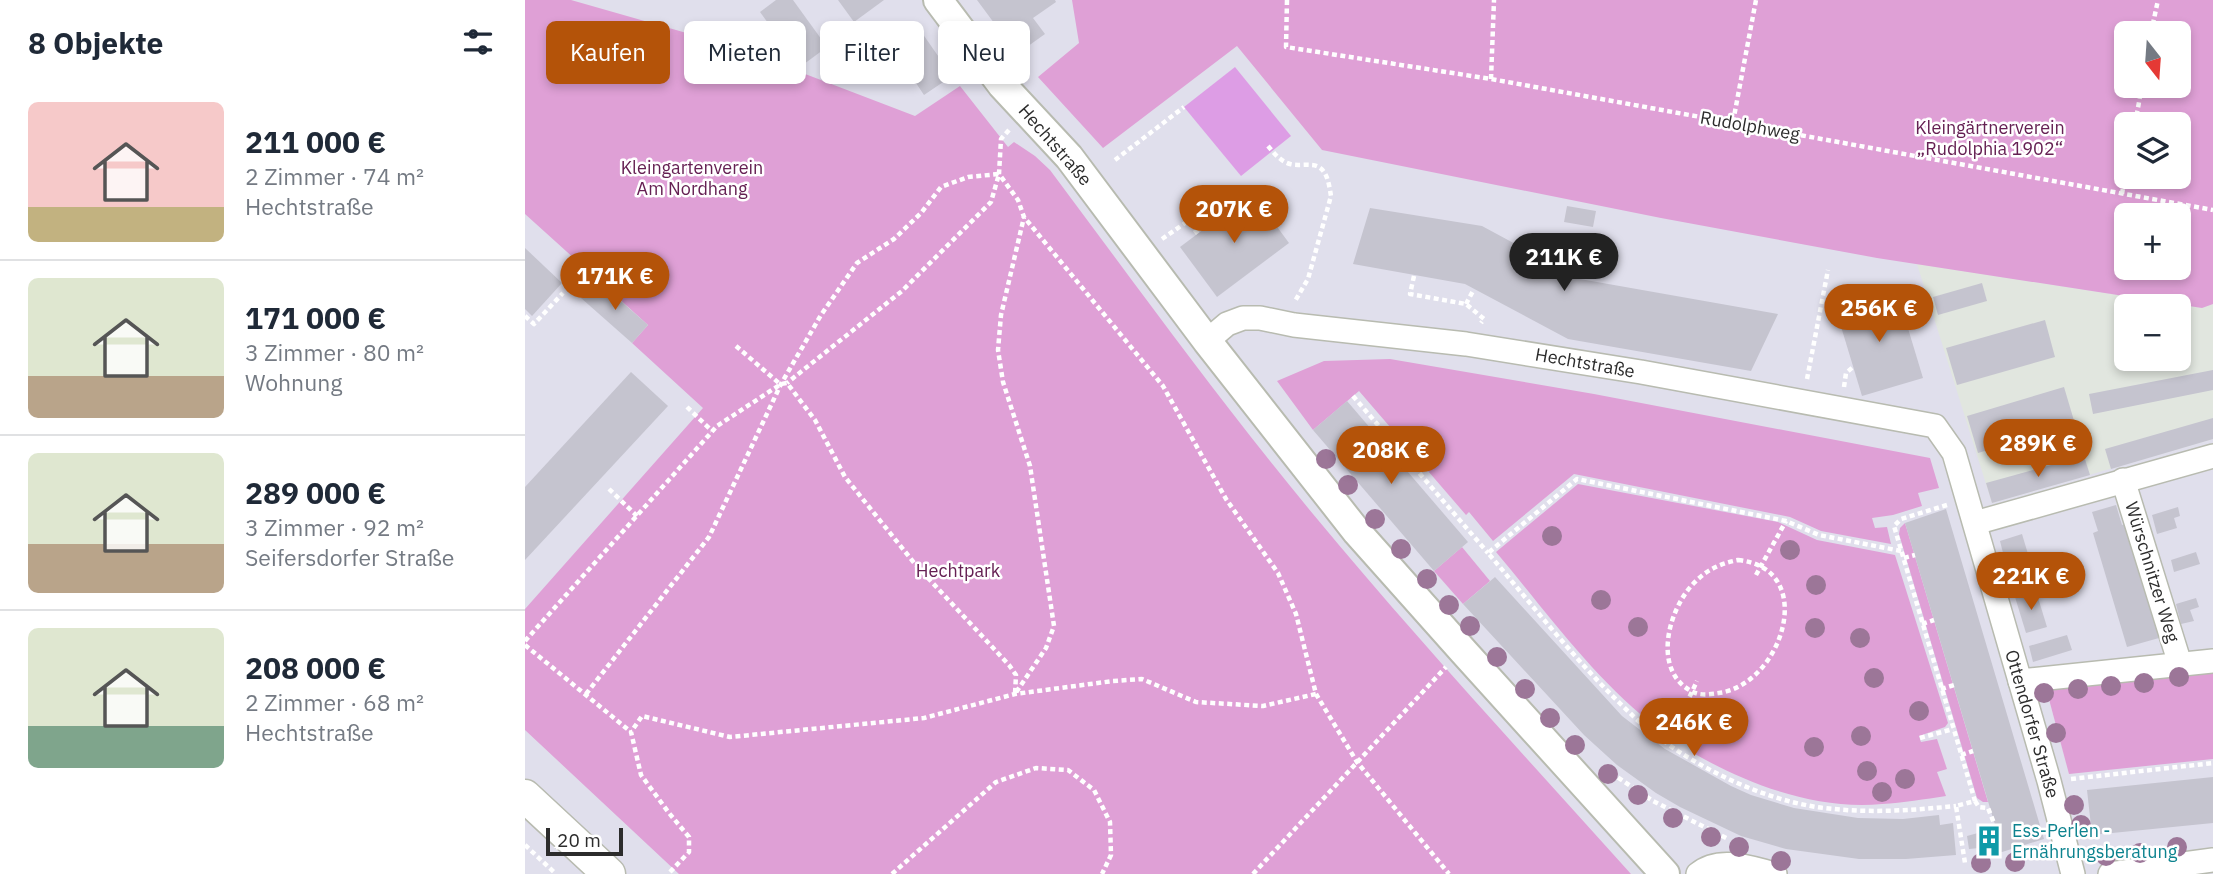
<!DOCTYPE html>
<html lang="de">
<head>
<meta charset="utf-8">
<style>
	:root { --surface:#fff; --page:#f6f6f7; --text:#1f2937; --muted:#747a83; --line:#e0e1e3; --accent:#b45309 }
	body { margin:0; font-family:"IBM Plex Sans",sans-serif; background:var(--page); color:var(--text); height:100vh; display:flex; flex-direction:column; font-size:26px; white-space:nowrap }
	* { box-sizing:border-box; margin:0 }
	p { font-size:23px; color:var(--muted) }
	.icon { flex:none; width:38px; height:38px; fill:none; stroke:currentColor; stroke-width:2; stroke-linecap:round; stroke-linejoin:round }
	.map { position:relative; flex:1; overflow:hidden }
	.sheet { display:flex; flex-direction:column; background:var(--surface); width:525px }
	.sheet>* { flex:none }
	.guide { position:absolute; left:21px; top:21px; width:665px; height:63px; display:flex; gap:14px }
	.needle { width:46px; rotate:163deg }
	.controls { position:absolute; left:1589px; top:21px; display:grid; gap:14px }
	.controls a { display:grid; place-items:center; width:77px; height:77px; border-radius:10px; background:var(--surface); box-shadow:0 4px 10px #0003; font-size:35px }
	.scale { position:absolute; left:21px; bottom:18px; width:77px; box-sizing:border-box; padding-left:7px; border:4px solid #2c2c2c; border-top:0; font-size:19px; line-height:24px; white-space:nowrap; color:#2c2c2c; -webkit-text-stroke:5px #fff; paint-order:stroke }
	.price { position:absolute; translate:-50% -60px; padding:0 16px; border-radius:24px; background:var(--accent); color:#fff; font-size:23px; line-height:46px; filter:drop-shadow(0 2px 4px #0008) }
	.price::after { content:''; position:absolute; left:50%; top:42px; width:21px; height:16px; margin-left:-10px; background:inherit; clip-path:polygon(0 0,100% 0,50% 100%) }
	.price.active { background:#222; color:#fff }
	ul { padding:0; list-style:none }
	li { display:flex; align-items:center; gap:21px; height:175px; padding:0 28px }
	li+li { border-top:2px solid var(--line) }
	li span { display:grid; place-items:center; flex:none; width:196px; height:140px; border-radius:10px; color:#555 }
	li>.icon { margin-inline-start:auto }
	span .icon { width:84px; height:84px; fill:#fffc; stroke-width:1 }
	li b { font-size:30px }
	h2 { display:flex; justify-content:space-between; align-items:center; height:84px; padding:0 28px; font-size:30px }
	.pill { padding:0 24px; border-radius:10px; background:var(--surface); box-shadow:0 4px 10px #0003; font-size:24px; line-height:63px }
	.pill.active { background:var(--accent); color:#fff }
	main { display:flex; flex:1; min-height:0 }
	.map>svg:first-child { display:block }
	.industrial { fill:#e1e6df; fill-rule:evenodd }
	.green { fill:#dfa0d6; fill-rule:evenodd }
	.pitch { fill:#dd9de5 }
	.building { fill:#c5c4cf }
	.lines { fill:none; stroke-linecap:round; stroke-linejoin:round }
	.minor-casing { stroke:#b8bbb0; stroke-width:26 }
	.tertiary-casing { stroke:#b8bbb0; stroke-width:32 }
	.secondary-casing { stroke:#b8bbb0; stroke-width:35 }
	.path { stroke:#fff; stroke-width:4.5; stroke-dasharray:5 3.5; stroke-linecap:butt }
	.minor { stroke:#fff; stroke-width:23 }
	.tertiary { stroke:#fff; stroke-width:28 }
	.secondary { stroke:#fff; stroke-width:32 }
	.tree { fill:#9c7698 }
	.labels { text-anchor:middle; stroke-width:5; stroke-linejoin:round; paint-order:stroke }
	.street-label { font-size:18px; fill:#2c2c2c; stroke:#fff }
	.park-label { font-size:18px; fill:#652053; stroke:#fff }
	.culture-label { font-size:18px; fill:#0d838f; stroke:#fff; text-anchor:start }
</style>
</head>
<body>
<main>
<section class="sheet">
<h2>8 Objekte<svg class="icon" aria-label="filters" viewBox="0 0 24 24"><path d="M4 7h16M4 17h16"/><circle cx="9" cy="7" r="2"/><circle cx="15" cy="17" r="2"/></svg></h2>
<ul>
<li><span style="background:linear-gradient(#f6c9c9 75%,#c2b280 0)"><svg class="icon" aria-label="home" viewBox="0 0 24 24"><path d="M3 11l9-7 9 7M6 9v11h12V9"/></svg></span><div><b>211 000 €</b><p>2 Zimmer · 74 m²</p><p>Hechtstraße</p></div></li>
<li><span style="background:linear-gradient(#dfe7d0 70%,#b9a48a 0)"><svg class="icon" aria-label="home" viewBox="0 0 24 24"><path d="M3 11l9-7 9 7M6 9v11h12V9"/></svg></span><div><b>171 000 €</b><p>3 Zimmer · 80 m²</p><p>Wohnung</p></div></li>
<li><span style="background:linear-gradient(#dfe7d0 65%,#b9a48a 0)"><svg class="icon" aria-label="home" viewBox="0 0 24 24"><path d="M3 11l9-7 9 7M6 9v11h12V9"/></svg></span><div><b>289 000 €</b><p>3 Zimmer · 92 m²</p><p>Seifersdorfer Straße</p></div></li>
<li><span style="background:linear-gradient(#dfe7d0 70%,#7fa58c 0)"><svg class="icon" aria-label="home" viewBox="0 0 24 24"><path d="M3 11l9-7 9 7M6 9v11h12V9"/></svg></span><div><b>208 000 €</b><p>2 Zimmer · 68 m²</p><p>Hechtstraße</p></div></li>
</ul>
</section>
<div class="map">
<svg width="1688" height="874" viewBox="0 0 1688 874">
	<rect width="100%" height="100%" fill="#e0dfec"/>
	<path class="industrial" d="M1392 264 1677 308 1688 304V439L1467 503ZM1601 306H1654V359H1601Z"/>
	<g class="green">
		<path d="M0 0H46L207 46 390 116 435 86 483 147 489 142 510 156 525 170C611 285 696 403 788 514 890 637 999 755 1106 874H154L0 730V609L178 408 107 343 123 325 0 214Z"/>
		<path d="M547 0H1688V304L1677 308 1352 258 1136 218 797 150 712 46 578 148 513 77 554 43ZM1601 33H1654V86H1601ZM1601 124H1654V177H1601ZM1601 215H1654V268H1601Z"/>
		<polygon points="865,359 1069,394 1405,458 1414,488 1393,493 1397,506 1368,515 1347,518 1350,528 1362,527 1366,544 1296,531 1265,517 1049,474 968,541 944,512 941,515 834,391 788,430 752,381 799,361"/>
		<path d="M1053 484 1253 522 1292 540 1370 555 1423 723 1420 727 1394 736 1396 742 1412 739 1422 769 1412 772 1421 796C1400 799 1378 803 1357 804 1291 810 1224 785 1168 753L1172 747 1129 718 1125 722C1066 675 1020 610 971 552Z"/>
		<polygon points="1380,523 1463,802 1458,802 1452,798 1374,534 1375,528"/>
		<polygon points="937,547 965,581 938,604 909,571"/>
		<polygon points="1688,671 1688,759 1544,774 1521,688"/>
	</g>
	<polygon class="pitch" points="710,67 766,136 716,176 659,107"/>
	<g class="building">
		<polygon points="251,0 268,0 302,47 275,67 235,12"/>
		<polygon points="313,0 359,0 329,22"/>
		<polygon points="452,0 530,0 531,2 508,18 520,34 492,54"/>
		<polygon points="395,30 427,76 399,95 385,74 374,82 370,77 367,79 361,78 355,71 355,64 357,63 354,59"/>
		<polygon points="727,193 764,243 692,297 655,247"/>
		<polygon points="1042,206 1071,211 1068,227 1039,222"/>
		<polygon points="845,208 957,226 1055,279 1253,314 1226,371 1043,339 940,284 828,264"/>
		<polygon points="0,248 37,283 7,316 0,309"/>
		<polygon points="72,280 123,325 107,343 56,298"/>
		<polygon points="1457,283 1462,301 1413,315 1408,297"/>
		<polygon points="1372,292 1398,378 1337,396 1311,310"/>
		<polygon points="1520,320 1530,357 1432,385 1421,348"/>
		<polygon points="1688,370 1688,390 1568,414 1564,394"/>
		<polygon points="106,372 143,406 0,560 0,487"/>
		<polygon points="1539,387 1550,424 1453,453 1442,416"/>
		<polygon points="822,401 943,542 909,571 788,430"/>
		<polygon points="1688,418 1688,439 1586,469 1580,449"/>
		<polygon points="1559,456 1565,475 1467,503 1461,483"/>
		<polygon points="1591,505 1597,525 1600,524 1634,638 1602,647 1568,533 1573,531 1567,512"/>
		<polygon points="1653,507 1655,516 1649,518 1652,528 1632,534 1627,515"/>
		<polygon points="1421,509 1519,839 1477,852 1458,854 1454,848 1444,849 1442,836 1471,828 1380,523"/>
		<polygon points="1497,534 1503,554 1480,561 1475,541"/>
		<polygon points="1671,552 1675,564 1649,572 1646,560"/>
		<polygon points="1503,562 1509,583 1488,589 1482,568"/>
		<polygon points="970,577 1097,716 1140,749 1206,786 1226,795 1269,808 1333,818 1378,819 1414,815 1415,825 1428,823 1431,855 1381,859 1334,859 1261,849 1216,836 1155,807 1131,793 1092,765 1059,735 938,604"/>
		<polygon points="1511,591 1522,627 1501,633 1490,597"/>
		<polygon points="1671,598 1674,607 1665,610 1669,621 1656,624 1651,604"/>
		<polygon points="1542,635 1547,650 1508,662 1504,646"/>
		<polygon points="1688,777 1688,823 1567,835 1562,790"/>
	</g>
	<g class="lines">
		<g class="minor-casing">
			<g id="minor">
				<polyline points="682,341 702,324 718,318 735,318 769,325 941,344 1116,372 1410,426 1429,453 1524,781 1548,874"/>
				<polyline points="1598,480 1655,664"/>
				<polyline points="1450,523 1688,456"/>
				<polyline points="1495,681 1688,661"/>
				<path d="M1173 874C1195 856 1225 868 1250 874"/>
				<polyline points="1585,874 1688,860"/>
			</g>
		</g>
		<g class="tertiary-casing">
			<polyline id="tertiary" points="413,0 477,85 544,157 682,341 832,532 938,651 1140,874"/>
		</g>
		<g class="secondary-casing">
			<polyline id="secondary" points="0,796 84,874"/>
		</g>
		<g class="path">
			<polyline points="762,0 761,47 966,79 1688,210"/>
			<polyline points="1626,33 1633,0"/>
			<polyline points="966,79 969,0"/>
			<polyline points="1208,122 1231,0"/>
			<polyline points="1610,124 1617,86"/>
			<polyline points="484,130 476,139 474,174 493,200 499,217 638,386 701,499 753,573 771,614 791,694 832,762 924,874"/>
			<path d="M743 146C749 153 755 161 765 164 772 166 780 164 787 165 802 166 804 184 806 196L783 279 770 301"/>
			<polyline points="590,160 659,107"/>
			<polyline points="1597,194 1601,169"/>
			<polyline points="637,239 663,221 673,234"/>
			<polyline points="889,276 885,294 941,304 959,319 956,323"/>
			<polyline points="941,304 949,289"/>
			<polyline points="0,316 9,324 38,293"/>
			<polyline points="211,346 255,384"/>
			<polyline points="1282,379 1303,270"/>
			<polyline points="1319,387 1321,373 1328,367"/>
			<polyline points="828,396 963,553"/>
			<polyline points="162,407 187,431"/>
			<polyline points="84,489 112,516"/>
			<polyline points="1422,505 1376,519 1369,526 1450,801 1431,806 1440,863"/>
			<path d="M1376 551 1294 535 1261 521 1052 479 963 553C1009 607 1053 664 1105 713 1154 761 1240 804 1309 809 1349 813 1391 810 1431 806"/>
			<polyline points="1379,558 1390,555"/>
			<path d="M1213 560C1294 568 1258 684 1194 693 1186 694 1176 696 1168 692 1125 671 1144 606 1171 581 1183 569 1197 563 1213 560Z"/>
			<polyline points="1231,575 1261,521"/>
			<polyline points="1397,624 1409,620"/>
			<polyline points="0,641 192,426 256,384 262,383 290,420 320,477 390,564 484,665 491,675 490,694 521,648 529,626 505,466 478,382 473,350 476,315 499,217"/>
			<polyline points="0,645 106,732"/>
			<polyline points="1416,689 1429,685"/>
			<polyline points="61,694 184,537 256,384 296,315 332,263 369,239 396,213 416,187 443,177 474,174 466,202 377,291 262,383"/>
			<polyline points="1395,738 1428,729"/>
			<polyline points="1143,743 1172,681"/>
			<polyline points="1436,755 1448,751"/>
			<polyline points="1086,773 1128,801 1203,839"/>
			<polyline points="1546,779 1688,763"/>
			<polyline points="1450,801 1454,807 1463,808 1469,823"/>
			<polyline points="0,845 31,874"/>
			<polyline points="145,872 164,852 164,837 144,813 116,775 106,732 117,716 205,737 399,718 490,694 588,681 617,679 671,702 738,706 791,694"/>
			<polyline points="367,874 471,782 511,768 543,770 569,790 585,822 586,855 577,874"/>
			<polyline points="728,874 921,667"/>
		</g>
		<use href="#minor" class="minor"/>
		<use href="#tertiary" class="tertiary"/>
		<use href="#secondary" class="secondary"/>
	</g>
	<g class="tree">
		<circle cx="801" cy="459" r="10"/>
		<circle cx="823" cy="485" r="10"/>
		<circle cx="850" cy="519" r="10"/>
		<circle cx="1027" cy="536" r="10"/>
		<circle cx="876" cy="549" r="10"/>
		<circle cx="1265" cy="550" r="10"/>
		<circle cx="902" cy="579" r="10"/>
		<circle cx="1291" cy="585" r="10"/>
		<circle cx="1076" cy="600" r="10"/>
		<circle cx="924" cy="605" r="10"/>
		<circle cx="945" cy="626" r="10"/>
		<circle cx="1113" cy="627" r="10"/>
		<circle cx="1290" cy="628" r="10"/>
		<circle cx="1335" cy="638" r="10"/>
		<circle cx="972" cy="657" r="10"/>
		<circle cx="1654" cy="677" r="10"/>
		<circle cx="1349" cy="678" r="10"/>
		<circle cx="1619" cy="683" r="10"/>
		<circle cx="1586" cy="686" r="10"/>
		<circle cx="1000" cy="689" r="10"/>
		<circle cx="1553" cy="689" r="10"/>
		<circle cx="1519" cy="693" r="10"/>
		<circle cx="1394" cy="711" r="10"/>
		<circle cx="1025" cy="718" r="10"/>
		<circle cx="1200" cy="723" r="10"/>
		<circle cx="1531" cy="733" r="10"/>
		<circle cx="1336" cy="736" r="10"/>
		<circle cx="1050" cy="745" r="10"/>
		<circle cx="1289" cy="747" r="10"/>
		<circle cx="1342" cy="771" r="10"/>
		<circle cx="1083" cy="774" r="10"/>
		<circle cx="1380" cy="779" r="10"/>
		<circle cx="1357" cy="792" r="10"/>
		<circle cx="1113" cy="795" r="10"/>
		<circle cx="1549" cy="805" r="10"/>
		<circle cx="1148" cy="818" r="10"/>
		<circle cx="1556" cy="825" r="10"/>
		<circle cx="1186" cy="837" r="10"/>
		<circle cx="1214" cy="847" r="10"/>
		<circle cx="1652" cy="847" r="10"/>
		<circle cx="1615" cy="853" r="10"/>
		<circle cx="1581" cy="856" r="10"/>
		<circle cx="1256" cy="861" r="10"/>
		<circle cx="1490" cy="862" r="10"/>
		<circle cx="1456" cy="863" r="10"/>
	</g>
	<defs>
		<g id="building-bare" transform="scale(2.415)"><path d="M-4-6H4V6H1V3H-1V6H-4ZM-2.5-4.3h1.7v1.8h-1.7ZM.8-4.3h1.7v1.8H.8ZM-2.5-1h1.7V.8h-1.7ZM.8-1h1.7V.8H.8Z" fill="#0f9aa8" stroke="#fff" stroke-width="2.5" paint-order="stroke"/></g>
	</defs>
	<g fill-rule="evenodd">
		<use href="#building-bare" x="1464" y="841"/>
	</g>
	<g class="labels">
		<g class="street-label">
			<text transform="translate(1225 126) rotate(10)" y="6">Rudolphweg</text>
			<text transform="translate(530 145) rotate(49)" y="6">Hechtstraße</text>
			<text transform="translate(1060 363) rotate(10)" y="6">Hechtstraße</text>
			<text transform="translate(1627 572) rotate(73)" y="6">Würschnitzer Weg</text>
			<text transform="translate(1507 724) rotate(74)" y="6">Ottendorfer Straße</text>
		</g>
		<g class="park-label">
			<text x="1465" y="134">Kleingärtnerverein<tspan x="1465" dy="21">„Rudolphia 1902“</tspan></text>
			<text x="167" y="174">Kleingartenverein<tspan x="167" dy="21">Am Nordhang</tspan></text>
			<text x="433" y="577">Hechtpark</text>
		</g>
		<g class="culture-label">
			<text x="1487" y="837">Ess-Perlen -<tspan x="1487" dy="21">Ernährungsberatung</tspan></text>
		</g>
	</g>
</svg>
<div class="controls">
<a><svg class="needle" viewBox="-14 -14 28 28"><path d="M0-13l5 13h-10z" fill="#e53935"/><path d="M0 13l5-13h-10z" fill="#747a83"/></svg></a>
<a><svg class="icon" aria-label="layers" viewBox="0 0 24 24"><path d="M12 4l9 5-9 5-9-5zM3 14l9 5 9-5"/></svg></a>
<a>+</a>
<a>−</a>
</div>
<div class="scale">20 m</div>
<b class="price" style="left:709px;top:245px">207K €</b>
<b class="price active" style="left:1039px;top:293px">211K €</b>
<b class="price" style="left:90px;top:312px">171K €</b>
<b class="price" style="left:1354px;top:344px">256K €</b>
<b class="price" style="left:1513px;top:479px">289K €</b>
<b class="price" style="left:866px;top:486px">208K €</b>
<b class="price" style="left:1506px;top:612px">221K €</b>
<b class="price" style="left:1169px;top:758px">246K €</b>
<div class="guide">
<a class="pill active">Kaufen</a>
<a class="pill">Mieten</a>
<a class="pill">Filter</a>
<a class="pill">Neu</a>
</div>
</div>
</main>
</body>
</html>
